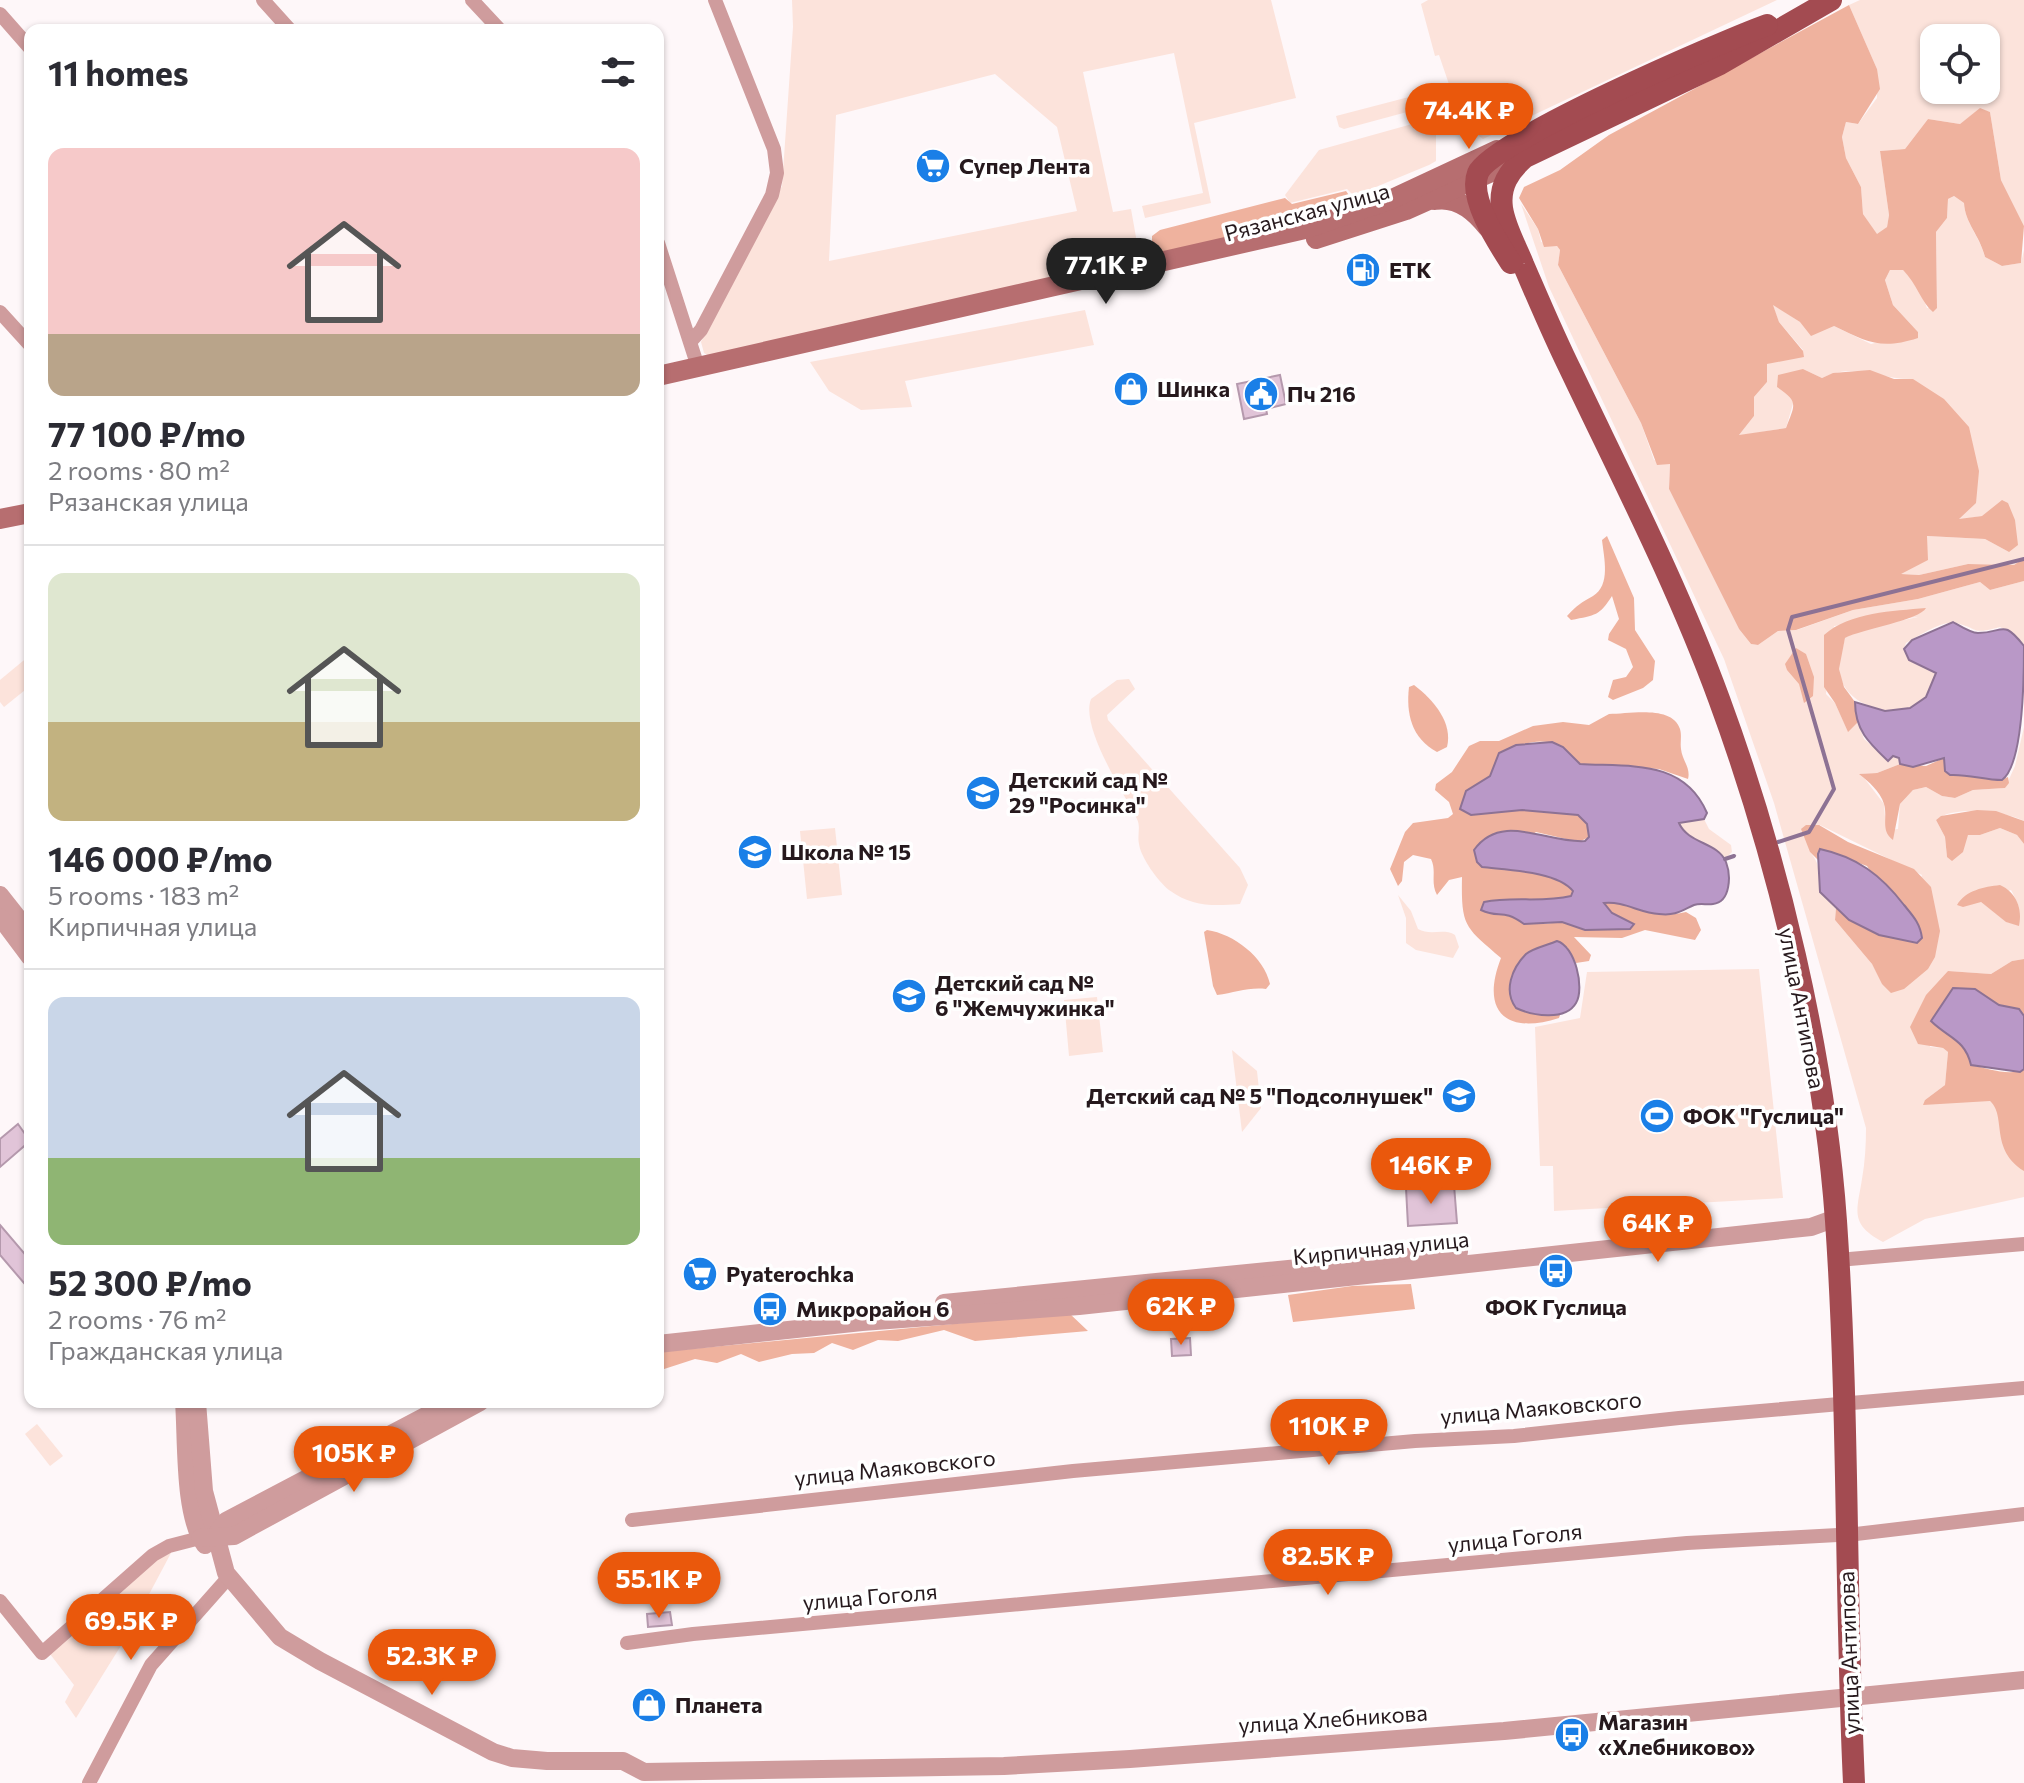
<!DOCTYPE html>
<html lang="en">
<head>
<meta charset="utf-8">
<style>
	:root { --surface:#fff; --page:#f7f7f7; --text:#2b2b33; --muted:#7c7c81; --line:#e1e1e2; --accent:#ea580c }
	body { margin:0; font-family:Commissioner,sans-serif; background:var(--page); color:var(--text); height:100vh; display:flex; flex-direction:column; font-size:30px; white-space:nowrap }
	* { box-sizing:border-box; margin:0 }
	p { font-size:26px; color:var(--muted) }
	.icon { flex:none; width:44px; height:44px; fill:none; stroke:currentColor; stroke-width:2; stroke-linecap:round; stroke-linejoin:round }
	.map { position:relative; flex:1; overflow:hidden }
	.sheet { position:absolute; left:24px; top:24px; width:640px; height:1384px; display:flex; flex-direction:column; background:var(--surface); border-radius:16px; box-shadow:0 2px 6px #0004 }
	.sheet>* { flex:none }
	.fabs { position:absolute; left:1920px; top:24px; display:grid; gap:16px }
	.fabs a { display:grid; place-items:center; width:80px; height:80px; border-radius:16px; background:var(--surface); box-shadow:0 2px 6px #0004; font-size:40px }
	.price { position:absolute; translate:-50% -68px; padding:0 18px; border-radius:28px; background:var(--accent); color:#fff; font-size:26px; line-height:52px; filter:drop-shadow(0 2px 4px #0008) }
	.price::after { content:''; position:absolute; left:50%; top:48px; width:24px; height:18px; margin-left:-12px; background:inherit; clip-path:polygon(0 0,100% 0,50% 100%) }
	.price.selected { background:#222; color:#fff }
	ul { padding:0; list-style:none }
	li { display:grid; align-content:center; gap:16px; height:424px; padding:0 24px }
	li+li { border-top:2px solid var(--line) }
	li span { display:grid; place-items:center; height:248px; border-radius:16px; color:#555 }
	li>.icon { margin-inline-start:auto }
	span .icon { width:144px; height:144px; fill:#fffc; stroke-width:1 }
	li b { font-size:34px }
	h2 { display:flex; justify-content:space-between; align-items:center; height:96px; padding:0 24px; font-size:34px }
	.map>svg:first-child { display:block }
	.green { fill:#fce3db; fill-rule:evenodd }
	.forest { fill:#efb29e }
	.water { fill:#b998c7; stroke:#8d7294; stroke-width:2 }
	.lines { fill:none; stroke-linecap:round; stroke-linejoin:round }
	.stream { stroke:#8d7294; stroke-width:4 }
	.building { fill:#e1c4d8; stroke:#b599ad; stroke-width:2 }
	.minor { stroke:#cf9c9d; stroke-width:14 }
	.tertiary { stroke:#cf9c9d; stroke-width:18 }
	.secondary { stroke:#b76e70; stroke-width:20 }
	.primary { stroke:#a34b51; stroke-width:22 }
	.labels { text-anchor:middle; stroke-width:7; stroke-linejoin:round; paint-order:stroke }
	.poi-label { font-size:22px; font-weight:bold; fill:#26191d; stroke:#fff; text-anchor:start }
	.street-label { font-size:22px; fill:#26191d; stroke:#fff }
</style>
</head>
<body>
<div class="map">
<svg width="2024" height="1783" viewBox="0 0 2024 1783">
	<rect width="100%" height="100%" fill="#fef7f9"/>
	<g class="green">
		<path d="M792 0H1271L1296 98 1194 123 1211 203 1145 218 1142 206 1203 193 1174 53 1083 72 1113 212 1131 209 1139 254 1133 265 709 356 704 353 701 342 782 186 793 27ZM995 74 1057 127 1077 211 829 261 836 115Z"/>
		<polygon points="1428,0 1777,0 1483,139 1468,128 1459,96 1453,96 1439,55 1435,56 1421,4"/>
		<path d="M1860 0H2024V226L2001 180 1990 112 1980 109 1960 124 1928 119 1905 149 1880 151 1889 215 1887 227 1877 235 1863 214 1861 187 1846 158 1842 137 1846 122 1858 124 1877 98V69L1849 5ZM1934 38H1986V90H1934Z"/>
		<polygon points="1432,91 1436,102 1433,105 1344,129 1339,127 1336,116"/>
		<polygon points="1430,119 1436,134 1436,161 1429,165 1354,196 1347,189 1290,203 1285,195 1319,150"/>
		<path d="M1954 196 1964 203C1965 223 1980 237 1985 257L2002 266 2021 263 2024 250V558L2014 565 1968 564 1919 575 1899 574 1926 536 1985 539 2009 552 1982 516 1957 520 1913 379C1878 380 1858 361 1822 378L1803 369 1786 428 1738 436 1754 416V397L1767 382V364L1803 350 1779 322 1772 304 1800 322 1834 326 1871 344 1918 332 1893 305 1885 280 1890 270H1903L1917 284 1927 308H1937L1936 232 1947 218 1948 199Z"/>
		<path d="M1521 204 1538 229 1541 242 1557 246 1560 250 1558 265 1641 423 1654 460 1670 463 1669 489 1739 629 1751 644 1758 645 1778 631 1797 630 1853 610 1918 599 1980 582 1990 590 2024 581V646L2017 637 2000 627C1970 635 1981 629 1956 623 1941 620 1919 636 1906 643L1904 649 1909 659 1936 673C1934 680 1931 691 1927 697 1905 724 1841 709 1839 669 1839 659 1843 647 1845 638L1861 629 1918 617 1834 626 1826 694 1835 703 1848 731 1858 722 1864 739 1888 760 1893 756 1899 758 1900 764 1877 773 1861 774 1884 804 1886 830 1898 829 1900 804 1913 790 1926 787 1942 796 1955 798 1973 790 2005 788 2015 766 2024 727V821C2006 811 1952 805 1936 820L1945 837 1947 857 1968 835H1980L2000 828 2017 835 2024 844V959L2012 961 1991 974 1948 971 1930 1047 1943 1048 1948 1052 1945 1085 1925 1100 1990 1101 1995 1105 2024 1171V1197L1925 1219 1883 1242C1849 1224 1857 1211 1862 1179 1865 1162 1866 1145 1866 1128L1774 803 1724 659 1549 287ZM1820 825 1922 875 1883 984 1872 964 1835 920 1836 908C1808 884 1828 872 1810 852ZM2011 890C2017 901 2023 914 2018 925L2007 922 1981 902Z"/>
		<polygon points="1085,310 1094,345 905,381 912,407 861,410 829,391 810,362"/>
		<polygon points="29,656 30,686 4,707 0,702 0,680"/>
		<path d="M1129 679 1135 689 1107 715 1108 720 1240 868 1248 885 1240 904C1213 906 1192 907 1169 890 1158 881 1141 858 1139 844 1137 835 1141 827 1137 819 1124 793 1080 727 1091 699L1117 680Z"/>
		<path d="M1704 819 1709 829 1731 845 1732 852 1725 859C1713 843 1687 843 1678 823Z"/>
		<polygon points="835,828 842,895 807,899 800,831"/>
		<path d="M1398 895 1411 911 1418 929C1430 936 1444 928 1455 935L1459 947 1453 958 1416 950 1406 943V918Z"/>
		<polygon points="1759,969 1783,1198 1554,1211 1553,1166 1540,1166 1535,1027 1580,1018 1587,972"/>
		<polygon points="1097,997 1103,1052 1069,1056 1064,1000"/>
		<polygon points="1232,1050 1257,1071 1261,1108 1242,1132"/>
		<polygon points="37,1424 63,1456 50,1466 25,1434"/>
		<polygon points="171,1553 146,1600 142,1598 138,1604 134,1603 121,1628 125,1639 76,1718 65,1702 74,1685 50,1654 157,1559"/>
	</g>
	<g class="forest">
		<path d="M1849 5 1877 69 1880 89 1858 124 1846 122 1842 137 1846 158 1861 187 1863 214 1877 234 1887 227 1889 215 1880 151 1905 149 1928 119 1960 124 1980 108 1990 112 2001 180 2024 226 2021 263 2002 266 1985 257C1980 236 1965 223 1964 203L1954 196 1948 199 1947 218 1936 232 1937 308 1933 312C1921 302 1917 284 1903 270H1890L1885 280 1893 305 1918 332V338C1881 350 1867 342 1834 326L1811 336 1800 322 1773 305 1779 322 1803 351 1804 357 1767 364V382L1754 397V416L1739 435 1786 428C1795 404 1799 402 1777 387L1778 375 1803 369 1822 378 1833 373 1870 370 1894 379H1913L1944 399 1969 427 1979 471 1976 503 1959 519 1982 516 2002 500 2008 503 2015 520 2018 545 2009 552 1985 539 1927 536 1928 560 1901 574 1919 575 1968 564 2014 565 2024 558V581L1990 590 1980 582 1918 599 1853 610 1796 630 1778 631 1758 645 1751 644 1739 629 1669 489 1670 464 1657 465 1641 423 1558 265 1560 250 1557 246 1544 247 1538 229 1519 198 1524 187 1560 170 1609 135Z"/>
		<polygon points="1346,191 1351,198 1248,234 1161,252 1152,248 1152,236 1160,230 1285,198 1292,204"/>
		<path d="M1607 536 1634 598 1635 630 1655 661 1653 680 1643 688 1613 700 1608 697 1613 680 1626 677 1633 667 1626 649 1608 640 1609 634 1619 619 1612 596C1599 616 1596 615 1571 620L1567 616C1576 606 1582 602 1593 596 1611 585 1604 558 1602 540Z"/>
		<path d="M1926 608C1920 620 1862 629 1845 638L1839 669 1844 687 1855 702 1858 722 1848 732 1835 703 1824 687V635C1850 612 1893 611 1926 608Z"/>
		<polygon points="1796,648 1806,654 1814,677 1813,696 1804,703 1799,684 1787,670 1785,664"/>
		<path d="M1414 685C1434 700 1453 723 1447 747L1437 752C1411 738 1406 713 1409 687Z"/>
		<path d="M1609 714C1630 714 1672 705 1680 729 1682 736 1680 742 1681 749 1682 760 1691 768 1688 779L1659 769 1580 764C1573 757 1566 747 1556 744 1531 735 1496 751 1490 776L1466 791 1471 815C1494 813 1560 804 1579 815 1587 820 1588 828 1589 837L1579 842 1536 832 1482 867C1506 870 1557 871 1573 891L1571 896 1481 909 1490 914 1508 913 1543 924 1562 922 1586 930 1633 924 1612 913 1604 903C1633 900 1656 920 1686 912L1696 918 1701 930 1695 940 1645 930 1622 938 1574 937 1591 955 1589 961 1576 963 1567 947 1553 1014 1561 1012 1559 1018C1506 1035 1480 1012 1501 958 1465 927 1461 927 1462 877L1449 880 1437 895C1430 882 1437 871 1431 859L1413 855 1404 862 1402 881 1398 886 1390 869 1405 832 1413 823 1448 818 1453 814 1449 802 1435 790 1436 784 1452 772 1469 746 1480 741H1499L1533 726 1563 722 1589 725Z"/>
		<path d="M1944 758 1950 775C1956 775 1964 773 1970 774 1984 777 1994 784 2008 777L2009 783 2005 788 1973 790 1955 798 1942 796 1926 787 1913 790 1900 804 1893 840C1880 831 1888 817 1884 804 1880 791 1869 782 1859 774L1877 773 1900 764 1926 766Z"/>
		<polygon points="1977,810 1996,811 2024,821 2024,844 2017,835 2000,828 1980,835 1968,835 1963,852 1952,861 1947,857 1945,837 1936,820 1941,816"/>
		<polygon points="1806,825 1819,825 1848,842 1914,869 1931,887 1940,931 1935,957 1928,969 1904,989 1891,993 1882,984 1872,964 1835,920 1836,908 1849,920 1917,943 1867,866 1820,849 1818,860 1810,852 1801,829"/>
		<path d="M2000 885C2016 892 2023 909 2019 926L2006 922 1981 902 1963 907 1957 905C1966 890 1984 887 2000 885Z"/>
		<path d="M1207 930C1234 934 1264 957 1270 984L1266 989C1248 987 1235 993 1217 995L1213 986 1204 932Z"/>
		<path d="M2024 959V1016L2019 1009 1999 1005 1975 989 1957 1038 1968 1049 1971 1065C1987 1068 2010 1077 2024 1069V1171C1989 1149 2007 1116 1990 1101L1923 1105 1925 1100 1945 1085 1948 1052 1943 1048 1918 1044 1910 1027 1926 995 1948 971 1991 974 2012 961Z"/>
		<polygon points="1411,1284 1415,1309 1293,1322 1288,1295 1352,1286"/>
		<polygon points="1069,1313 1088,1331 975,1341 944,1330 898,1341 878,1340 853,1350 832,1343 814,1353 792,1354 759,1362 741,1354 717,1363 695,1359 658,1371 658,1352"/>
	</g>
	<g class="water">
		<path d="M1953 622C1960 626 1971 633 1978 633 2004 633 2002 618 2024 646 2024 676 2024 764 2002 780 1984 780 1969 774 1950 775L1945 771 1944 758 1913 767 1900 764 1899 758 1893 756 1888 761C1869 743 1855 730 1855 702L1885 711 1910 708 1926 697 1936 673 1909 660 1904 649 1912 640Z"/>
		<path d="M1552 742 1563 747 1580 764C1630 767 1684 759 1707 813L1704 819 1679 823C1688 844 1718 842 1726 862 1731 875 1731 902 1713 904 1707 905 1700 903 1694 905 1681 911 1675 916 1659 914 1640 913 1624 901 1604 903L1612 913 1634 924 1630 929 1585 930 1562 922 1524 924C1502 908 1500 919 1481 910L1484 902C1513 896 1542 903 1571 896L1573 891C1557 871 1506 870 1482 867L1477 862 1474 850C1502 811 1548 844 1585 841L1589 837 1587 824 1578 815 1522 810 1471 815 1460 809 1466 791 1490 776 1499 753 1516 745Z"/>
		<path d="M1820 849C1857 857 1881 875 1904 905 1913 916 1920 923 1922 938L1917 943 1879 935 1849 920 1820 892 1818 854Z"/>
		<path d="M1557 941C1575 946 1585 988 1576 1003 1565 1022 1531 1015 1516 1008 1503 991 1512 968 1526 954 1533 948 1548 945 1557 941Z"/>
		<path d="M1953 988 1975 989 1999 1005 2019 1009 2024 1016V1069L2020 1072 1971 1065C1965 1039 1948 1038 1931 1021Z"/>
	</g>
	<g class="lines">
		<g class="stream">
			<polyline points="1778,842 1809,832 1834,789 1788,630 1792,617 2024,559"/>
			<polyline points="1725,859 1734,856"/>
		</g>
	</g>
	<g class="building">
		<polygon points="1280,375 1286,404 1266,409 1267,414 1244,419 1237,384"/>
		<polygon points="18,1124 30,1141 0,1167 0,1139"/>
		<polygon points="1454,1185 1457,1223 1408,1226 1406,1188"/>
		<polygon points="0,1225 30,1260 30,1290 0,1255"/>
		<polygon points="1190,1338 1191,1355 1172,1356 1171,1339"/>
		<polygon points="670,1612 672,1625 648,1627 647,1614"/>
	</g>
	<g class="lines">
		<g class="minor">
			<polyline points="263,0 290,30"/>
			<polyline points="472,0 500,30"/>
			<polyline points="0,14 30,48"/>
			<polyline points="658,243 698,367"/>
			<polyline points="0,312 30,345"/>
			<polyline points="691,341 701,330 772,195 777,173 774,149 715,0"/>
			<polyline points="1838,1260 2024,1244"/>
			<polyline points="632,1520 1073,1471 1415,1441 1514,1436 1679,1418 2024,1388"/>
			<polyline points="0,1601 42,1653 153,1555 169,1546 200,1538"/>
			<polyline points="627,1643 693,1634 1687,1543 1856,1534 2024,1514"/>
			<polyline points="89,1783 151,1665 228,1578"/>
		</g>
		<g class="tertiary">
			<polyline points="0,895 30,933"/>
			<polyline points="0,917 30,957"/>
			<polyline points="944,1303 1459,1252"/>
			<polyline points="658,1344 862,1322 1079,1306 1811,1227 1836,1218"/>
			<path d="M184 1402C187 1439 183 1516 205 1545"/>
			<polyline points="197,1402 204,1491 226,1573 280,1637 320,1661 493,1752 512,1758 547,1761 623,1761 644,1772 1004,1766 1130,1759 1504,1731 2024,1680"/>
			<polyline points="216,1535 226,1521 452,1402"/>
			<polyline points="200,1538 234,1536 480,1402"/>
		</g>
		<g class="secondary">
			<path d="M1435 200C1458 196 1475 211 1488 228"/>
			<polyline points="1316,239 1406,210 1525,157"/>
			<polyline points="658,376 1305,229 1392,199 1497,150"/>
			<polyline points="0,519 30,513"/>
		</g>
		<g class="primary">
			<path d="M1831 0 1720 64 1525 157C1509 171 1499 186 1502 208 1505 228 1516 246 1523 264 1539 301 1554 337 1572 373 1623 480 1678 587 1719 699 1778 859 1824 1051 1836 1221 1849 1408 1845 1596 1854 1783"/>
			<path d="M1511 263C1498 243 1468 198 1478 173 1491 141 1723 41 1767 25"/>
		</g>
	</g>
	<defs>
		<g id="supermarket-disc" transform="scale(1.8)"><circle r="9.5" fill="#1a7fe7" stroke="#fff"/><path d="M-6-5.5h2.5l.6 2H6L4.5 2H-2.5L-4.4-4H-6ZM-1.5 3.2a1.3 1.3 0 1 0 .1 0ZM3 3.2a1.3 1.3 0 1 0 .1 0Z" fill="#fff"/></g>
		<g id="fuel-disc" transform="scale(1.8)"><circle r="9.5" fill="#1a7fe7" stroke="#fff"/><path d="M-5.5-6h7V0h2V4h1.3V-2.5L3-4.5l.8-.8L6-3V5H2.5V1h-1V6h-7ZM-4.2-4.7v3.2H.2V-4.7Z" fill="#fff"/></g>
		<g id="shop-disc" transform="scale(1.8)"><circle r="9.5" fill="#1a7fe7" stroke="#fff"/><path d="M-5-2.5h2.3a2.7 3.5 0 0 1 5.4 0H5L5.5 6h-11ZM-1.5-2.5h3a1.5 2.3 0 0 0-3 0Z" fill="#fff"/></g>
		<g id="civic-disc" transform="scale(1.8)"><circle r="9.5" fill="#1a7fe7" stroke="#fff"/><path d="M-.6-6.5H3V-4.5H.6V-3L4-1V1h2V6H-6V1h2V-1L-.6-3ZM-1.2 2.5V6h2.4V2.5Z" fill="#fff"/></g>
		<g id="school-disc" transform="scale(1.8)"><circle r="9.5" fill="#1a7fe7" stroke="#fff"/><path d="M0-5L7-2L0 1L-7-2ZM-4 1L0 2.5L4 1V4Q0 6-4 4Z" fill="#fff"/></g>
		<g id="stadium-disc" transform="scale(1.8)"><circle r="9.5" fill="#1a7fe7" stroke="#fff"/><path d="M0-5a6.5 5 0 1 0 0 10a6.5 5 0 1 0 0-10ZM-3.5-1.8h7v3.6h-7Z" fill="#fff"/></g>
		<g id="bus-disc" transform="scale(1.8)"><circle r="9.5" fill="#1a7fe7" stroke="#fff"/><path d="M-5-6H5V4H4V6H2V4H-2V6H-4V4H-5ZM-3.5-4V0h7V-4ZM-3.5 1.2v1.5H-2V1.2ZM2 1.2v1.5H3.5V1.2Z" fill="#fff"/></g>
	</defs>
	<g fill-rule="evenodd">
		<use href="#supermarket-disc" x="933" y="166"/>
		<use href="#fuel-disc" x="1363" y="270"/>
		<use href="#shop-disc" x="1131" y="389"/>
		<use href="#civic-disc" x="1261" y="394"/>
		<use href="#school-disc" x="983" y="793"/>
		<use href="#school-disc" x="755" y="852"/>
		<use href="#school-disc" x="909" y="996"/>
		<use href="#school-disc" x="1459" y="1096"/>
		<use href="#stadium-disc" x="1657" y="1116"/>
		<use href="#bus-disc" x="1556" y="1271"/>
		<use href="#supermarket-disc" x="700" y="1274"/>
		<use href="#bus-disc" x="770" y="1309"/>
		<use href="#shop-disc" x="649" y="1705"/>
		<use href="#bus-disc" x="1572" y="1735"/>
	</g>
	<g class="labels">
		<g class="poi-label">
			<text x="959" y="174">Супер Лента</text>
			<text x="1389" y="278">ЕТК</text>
			<text x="1157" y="397">Шинка</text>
			<text x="1287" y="402">Пч 216</text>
			<text x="1009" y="788">Детский сад №<tspan x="1009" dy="25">29 "Росинка"</tspan></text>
			<text x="781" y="860">Школа № 15</text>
			<text x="935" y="991">Детский сад №<tspan x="935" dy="25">6 "Жемчужинка"</tspan></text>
			<text x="1433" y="1104" text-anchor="end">Детский сад № 5 "Подсолнушек"</text>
			<text x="1683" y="1124">ФОК "Гуслица"</text>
			<text x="726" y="1282">Pyaterochka</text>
			<text x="1556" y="1315" text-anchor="middle">ФОК Гуслица</text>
			<text x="796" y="1317">Микрорайон 6</text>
			<text x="675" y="1713">Планета</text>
			<text x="1598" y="1730">Магазин<tspan x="1598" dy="25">«Хлебниково»</tspan></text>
		</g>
		<g class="street-label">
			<text transform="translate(1307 212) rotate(-15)" y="8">Рязанская улица</text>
			<text transform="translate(1802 1008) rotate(79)" y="8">улица Антипова</text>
			<text transform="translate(1381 1248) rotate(-6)" y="8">Кирпичная улица</text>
			<text transform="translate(1541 1408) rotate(-5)" y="8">улица Маяковского</text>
			<text transform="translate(895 1468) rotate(-6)" y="8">улица Маяковского</text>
			<text transform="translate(1515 1538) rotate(-6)" y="8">улица Гоголя</text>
			<text transform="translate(870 1597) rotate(-5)" y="8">улица Гоголя</text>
			<text transform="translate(1849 1653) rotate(-92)" y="8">улица Антипова</text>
			<text transform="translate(1333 1719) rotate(-4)" y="8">улица Хлебникова</text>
		</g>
	</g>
</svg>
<div class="fabs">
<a><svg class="icon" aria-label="locate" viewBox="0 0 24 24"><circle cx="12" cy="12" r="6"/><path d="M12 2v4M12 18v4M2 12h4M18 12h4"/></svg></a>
</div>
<b class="price" style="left:1469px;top:151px">74.4K ₽</b>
<b class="price selected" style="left:1106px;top:306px">77.1K ₽</b>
<b class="price" style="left:1431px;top:1206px">146K ₽</b>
<b class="price" style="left:1658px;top:1264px">64K ₽</b>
<b class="price" style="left:1181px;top:1347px">62K ₽</b>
<b class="price" style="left:1329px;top:1467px">110K ₽</b>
<b class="price" style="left:354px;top:1494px">105K ₽</b>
<b class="price" style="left:1328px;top:1597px">82.5K ₽</b>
<b class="price" style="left:659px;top:1620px">55.1K ₽</b>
<b class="price" style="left:131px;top:1662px">69.5K ₽</b>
<b class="price" style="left:432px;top:1697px">52.3K ₽</b>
<section class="sheet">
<h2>11 homes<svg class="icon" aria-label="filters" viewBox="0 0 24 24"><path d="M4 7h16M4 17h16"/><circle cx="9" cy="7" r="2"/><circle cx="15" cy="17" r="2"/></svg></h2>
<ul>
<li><span style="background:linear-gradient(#f6c9c9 75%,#b9a48a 0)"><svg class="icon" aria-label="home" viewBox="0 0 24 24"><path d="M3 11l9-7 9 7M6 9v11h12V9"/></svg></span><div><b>77 100 ₽/mo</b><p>2 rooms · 80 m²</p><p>Рязанская улица</p></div></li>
<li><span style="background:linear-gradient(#dfe7d0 60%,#c2b280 0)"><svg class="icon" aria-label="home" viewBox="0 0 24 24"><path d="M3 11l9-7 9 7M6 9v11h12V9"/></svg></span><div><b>146 000 ₽/mo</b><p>5 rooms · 183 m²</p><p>Кирпичная улица</p></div></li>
<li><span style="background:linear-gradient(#c9d6e8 65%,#8fb573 0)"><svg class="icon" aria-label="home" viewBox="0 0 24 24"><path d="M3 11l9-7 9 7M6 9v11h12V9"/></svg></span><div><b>52 300 ₽/mo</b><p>2 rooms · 76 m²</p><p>Гражданская улица</p></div></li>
</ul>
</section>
</div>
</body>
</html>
